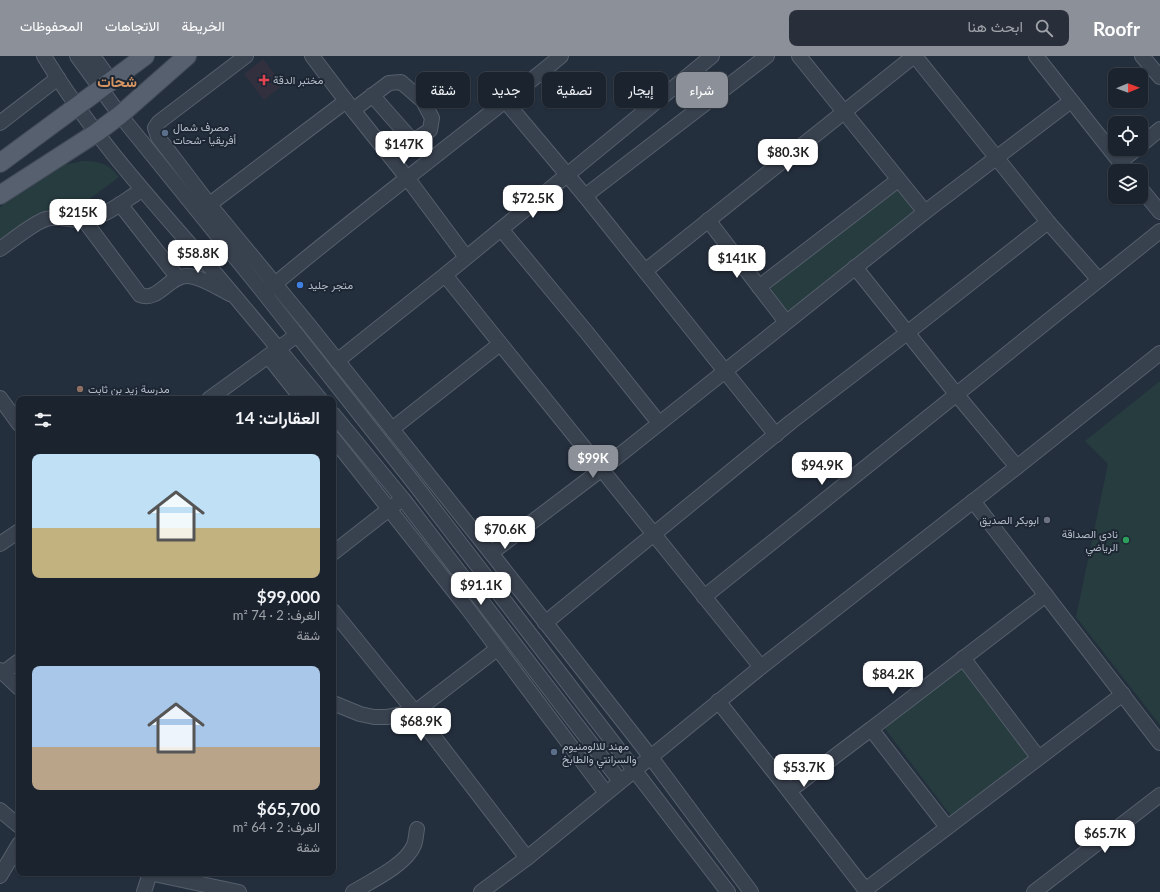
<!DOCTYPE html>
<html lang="ar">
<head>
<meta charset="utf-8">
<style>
	:root { --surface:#1b232e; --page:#282f3a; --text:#f1f3f6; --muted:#a0a4aa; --line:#39404a; --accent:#8c9099 }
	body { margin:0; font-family:Lato,Vazirmatn,sans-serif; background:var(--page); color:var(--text); direction:rtl; height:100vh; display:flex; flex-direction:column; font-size:15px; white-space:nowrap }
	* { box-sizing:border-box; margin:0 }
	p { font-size:13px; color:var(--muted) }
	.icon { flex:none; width:22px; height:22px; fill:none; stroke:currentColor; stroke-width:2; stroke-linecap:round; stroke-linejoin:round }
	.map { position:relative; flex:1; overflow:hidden; direction:ltr }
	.details { position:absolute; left:16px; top:340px; width:320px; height:480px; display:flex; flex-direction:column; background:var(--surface); border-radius:8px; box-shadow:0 1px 3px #0004,0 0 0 1px var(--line); direction:rtl }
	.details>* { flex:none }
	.hud { position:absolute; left:348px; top:16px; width:380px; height:36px; direction:rtl; display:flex; gap:8px }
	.needle { width:26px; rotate:89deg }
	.controls { position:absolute; left:1108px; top:12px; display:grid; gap:8px }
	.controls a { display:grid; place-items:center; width:40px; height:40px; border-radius:8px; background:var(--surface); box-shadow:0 1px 3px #0004,0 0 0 1px var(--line); font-size:20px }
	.price { position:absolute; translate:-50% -34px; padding:0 9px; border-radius:8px; background:#fff; color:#222; font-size:13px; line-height:26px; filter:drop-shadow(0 1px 2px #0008) }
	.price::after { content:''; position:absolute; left:50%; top:24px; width:12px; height:9px; margin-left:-6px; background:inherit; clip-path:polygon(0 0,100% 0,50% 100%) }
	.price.current { background:var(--accent); color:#fff }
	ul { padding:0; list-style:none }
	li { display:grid; align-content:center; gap:8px; height:212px; padding:0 16px }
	li span { display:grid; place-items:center; height:124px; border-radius:8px; color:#555 }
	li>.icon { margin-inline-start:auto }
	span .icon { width:72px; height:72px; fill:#fffc; stroke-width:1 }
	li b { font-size:17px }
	h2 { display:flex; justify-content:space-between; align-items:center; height:48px; padding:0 16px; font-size:17px }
	.tag { padding:0 14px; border-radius:8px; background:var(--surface); box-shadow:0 1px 3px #0004,0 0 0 1px var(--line); font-size:14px; line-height:36px }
	.tag.current { background:var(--accent); color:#fff }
	header { display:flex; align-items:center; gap:24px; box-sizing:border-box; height:56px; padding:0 20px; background:var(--accent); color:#fff }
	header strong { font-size:19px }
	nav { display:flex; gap:22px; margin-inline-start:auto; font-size:14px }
	.search { width:280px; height:36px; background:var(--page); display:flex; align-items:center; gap:10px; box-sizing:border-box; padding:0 14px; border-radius:8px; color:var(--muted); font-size:15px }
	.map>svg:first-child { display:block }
	.medical { fill:#32303f }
	.green { fill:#263c3f }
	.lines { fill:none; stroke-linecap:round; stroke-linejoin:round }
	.minor-casing { stroke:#565f6c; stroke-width:16 }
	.major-casing { stroke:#414a57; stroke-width:20 }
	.minor { stroke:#38414e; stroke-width:14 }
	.major { stroke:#56606e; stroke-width:18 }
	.health-dot { fill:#e0444e; stroke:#1d2633; stroke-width:1.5 }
	.service-dot { fill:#5c6f8a; stroke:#1d2633; stroke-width:1.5 }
	.shop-dot { fill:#3f7fe0; stroke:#1d2633; stroke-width:1.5 }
	.education-dot { fill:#8d6e63; stroke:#1d2633; stroke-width:1.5 }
	.worship-dot { fill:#6b7280; stroke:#1d2633; stroke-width:1.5 }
	.leisure-dot { fill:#2e9e5b; stroke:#1d2633; stroke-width:1.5 }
	.labels { text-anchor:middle; stroke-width:4; stroke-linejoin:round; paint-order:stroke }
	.poi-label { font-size:11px; fill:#b4bcc9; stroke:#1d2633; text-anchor:start }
	.district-label { font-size:15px; font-weight:bold; fill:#d59563; stroke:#1d2633 }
</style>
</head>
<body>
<header>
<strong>Roofr</strong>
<div class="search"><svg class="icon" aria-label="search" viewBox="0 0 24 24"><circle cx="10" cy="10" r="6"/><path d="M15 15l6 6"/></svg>ابحث هنا</div>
<nav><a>الخريطة</a><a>الاتجاهات</a><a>المحفوظات</a></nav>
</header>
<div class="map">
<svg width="1160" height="836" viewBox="0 0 1160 836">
	<rect width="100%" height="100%" fill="#242f3e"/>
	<polygon class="medical" points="263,3 283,29 264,44 244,18"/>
	<g class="green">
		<path d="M82 105C99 105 108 107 119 121L80 150C71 153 60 150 51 153 36 157 14 176 0 185V151L65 109Z"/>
		<polygon points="895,130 916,155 794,254 787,255 771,235 773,227"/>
		<polygon points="1160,325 1160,669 1076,561 1108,408 1085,385"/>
		<polygon points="963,609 1031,699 951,760 883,670"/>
	</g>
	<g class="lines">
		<g class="minor-casing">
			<g id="minor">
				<path d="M44 0C92 80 154 147 215 217 251 259 285 301 320 343"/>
				<polyline points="77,0 120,59 264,237 417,431 728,836"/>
				<polyline points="93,0 111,25"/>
				<polyline points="246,0 159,66 155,72 158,81 209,148 308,268 491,497 650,700 751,836"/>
				<polyline points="312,0 353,54 408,123 466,201"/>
				<polyline points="799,0 925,156"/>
				<polyline points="915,0 1048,166 1099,224"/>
				<polyline points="1036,0 1127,115"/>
				<polyline points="1142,0 1160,21"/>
				<polyline points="506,46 585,140 776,379"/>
				<polyline points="353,54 389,27 401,26 423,45 432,62 430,74 418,82 410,82 372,39"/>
				<polyline points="0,67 58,22"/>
				<polyline points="1141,89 1160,73"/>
				<polyline points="1120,106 1136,93"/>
				<polyline points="1141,133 1160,156"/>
				<polyline points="585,140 767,0"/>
				<polyline points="120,148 178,222"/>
				<polyline points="202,154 346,45"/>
				<path d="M84 164 140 239C159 246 168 220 187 220 200 220 218 232 230 238"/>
				<polyline points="708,164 786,266"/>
				<polyline points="501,173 588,278 659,367"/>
				<path d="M0 193C13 184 33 167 46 163 59 159 70 165 83 164 103 163 125 144 142 134"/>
				<polyline points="855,211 957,339 1017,411"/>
				<polyline points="645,215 914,0"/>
				<polyline points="445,219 761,611"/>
				<polyline points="759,231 898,124"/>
				<path d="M269 233C364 153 465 79 561 0"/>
				<polyline points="268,300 302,343"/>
				<polyline points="337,305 445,219 712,0"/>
				<polyline points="0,342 19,368"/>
				<polyline points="209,343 297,279"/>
				<polyline points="333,358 403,443 620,725"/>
				<polyline points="392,373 500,288"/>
				<polyline points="333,382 468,553 606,737"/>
				<polyline points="973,445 1160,687"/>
				<polyline points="0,488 19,475"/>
				<polyline points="333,497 397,447"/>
				<polyline points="491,497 602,413 925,156 1071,45"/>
				<polyline points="704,541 1160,175"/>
				<polyline points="333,555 415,656 527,802"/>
				<polyline points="545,567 791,366 907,277 1048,166"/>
				<polyline points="963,602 1038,701"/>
				<polyline points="0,614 19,632"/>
				<polyline points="3,617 19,605"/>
				<polyline points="718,645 789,735 867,836"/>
				<polyline points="333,647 360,658 374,661 387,661 415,656 497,593"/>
				<polyline points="789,735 871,673"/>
				<polyline points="0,754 19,770"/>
				<polyline points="947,771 871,673 1046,539"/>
				<polyline points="149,817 239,836"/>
				<polyline points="0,820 19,788"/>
				<polyline points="865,834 1123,638"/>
				<polyline points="144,836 150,817"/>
				<path d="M353 836C371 825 406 809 414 789 416 784 416 778 417 773"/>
				<polyline points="481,836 527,802 761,611 1017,411 1160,297"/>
				<polyline points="1034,836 1160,739"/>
			</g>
		</g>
		<g class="major-casing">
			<g id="major">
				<polyline points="0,107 145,0"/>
				<polyline points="0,139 96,77 120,59 187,0"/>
			</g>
		</g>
		<use href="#minor" class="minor"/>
		<use href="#major" class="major"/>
	</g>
	<path class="health-dot" d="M262 18h4v4h4v4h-4v4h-4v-4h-4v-4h4z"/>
	<g class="service-dot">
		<circle cx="165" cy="77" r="4"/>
		<circle cx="554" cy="696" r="4"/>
	</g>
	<circle class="shop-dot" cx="300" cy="229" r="4"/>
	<circle class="education-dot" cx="80" cy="333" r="4"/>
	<circle class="worship-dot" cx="1047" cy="464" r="4"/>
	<circle class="leisure-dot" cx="1126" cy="484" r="4"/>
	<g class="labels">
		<g class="poi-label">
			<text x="273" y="28">مختبر الدقة</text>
			<text x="173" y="75">مصرف شمال<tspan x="173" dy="13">أفريقيا -شحات</tspan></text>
			<text x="308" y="233">متجر جليد</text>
			<text x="88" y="337">مدرسة زيد بن ثابت</text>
			<text x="1039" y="468" text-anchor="end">ابوبكر الصديق</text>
			<text x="1118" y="482" text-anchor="end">نادي الصداقة<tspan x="1118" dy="13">الرياضي</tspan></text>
			<text x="562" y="694">مهند للالومنيوم<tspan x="562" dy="13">والسرانتي والطابخ</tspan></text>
		</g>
		<g class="district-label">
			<text x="117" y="31">شحات</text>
		</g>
	</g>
</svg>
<div class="controls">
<a><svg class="needle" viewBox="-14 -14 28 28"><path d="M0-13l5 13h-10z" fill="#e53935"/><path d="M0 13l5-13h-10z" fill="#a0a4aa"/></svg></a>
<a><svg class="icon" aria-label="locate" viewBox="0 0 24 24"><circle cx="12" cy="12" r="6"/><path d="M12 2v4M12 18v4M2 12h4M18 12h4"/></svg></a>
<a><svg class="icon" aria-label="layers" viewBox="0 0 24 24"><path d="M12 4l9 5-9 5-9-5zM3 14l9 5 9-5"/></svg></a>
</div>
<b class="price" style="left:404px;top:109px">$147K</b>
<b class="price" style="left:788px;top:117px">$80.3K</b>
<b class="price" style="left:533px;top:163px">$72.5K</b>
<b class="price" style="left:78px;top:177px">$215K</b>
<b class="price" style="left:198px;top:218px">$58.8K</b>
<b class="price" style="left:737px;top:223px">$141K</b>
<b class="price current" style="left:593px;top:423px">$99K</b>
<b class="price" style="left:822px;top:430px">$94.9K</b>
<b class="price" style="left:505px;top:494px">$70.6K</b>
<b class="price" style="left:481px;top:550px">$91.1K</b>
<b class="price" style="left:893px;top:639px">$84.2K</b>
<b class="price" style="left:421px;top:686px">$68.9K</b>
<b class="price" style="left:804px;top:732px">$53.7K</b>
<b class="price" style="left:1105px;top:798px">$65.7K</b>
<div class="hud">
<a class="tag current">شراء</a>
<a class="tag">إيجار</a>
<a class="tag">تصفية</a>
<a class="tag">جديد</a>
<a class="tag">شقة</a>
</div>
<section class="details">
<h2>العقارات: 14<svg class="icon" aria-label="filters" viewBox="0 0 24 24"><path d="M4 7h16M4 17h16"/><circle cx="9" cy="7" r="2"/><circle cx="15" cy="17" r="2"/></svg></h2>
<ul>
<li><span style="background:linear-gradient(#bfe0f5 60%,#c2b280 0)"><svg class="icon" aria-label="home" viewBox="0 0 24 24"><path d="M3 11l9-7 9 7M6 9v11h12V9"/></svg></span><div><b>$99,000</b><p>الغرف: 2 · 74 m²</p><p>شقة</p></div></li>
<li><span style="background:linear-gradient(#a9c7e8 65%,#b9a48a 0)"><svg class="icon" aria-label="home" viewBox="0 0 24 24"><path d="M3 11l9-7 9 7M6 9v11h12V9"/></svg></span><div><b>$65,700</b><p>الغرف: 2 · 64 m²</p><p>شقة</p></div></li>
</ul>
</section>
</div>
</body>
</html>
